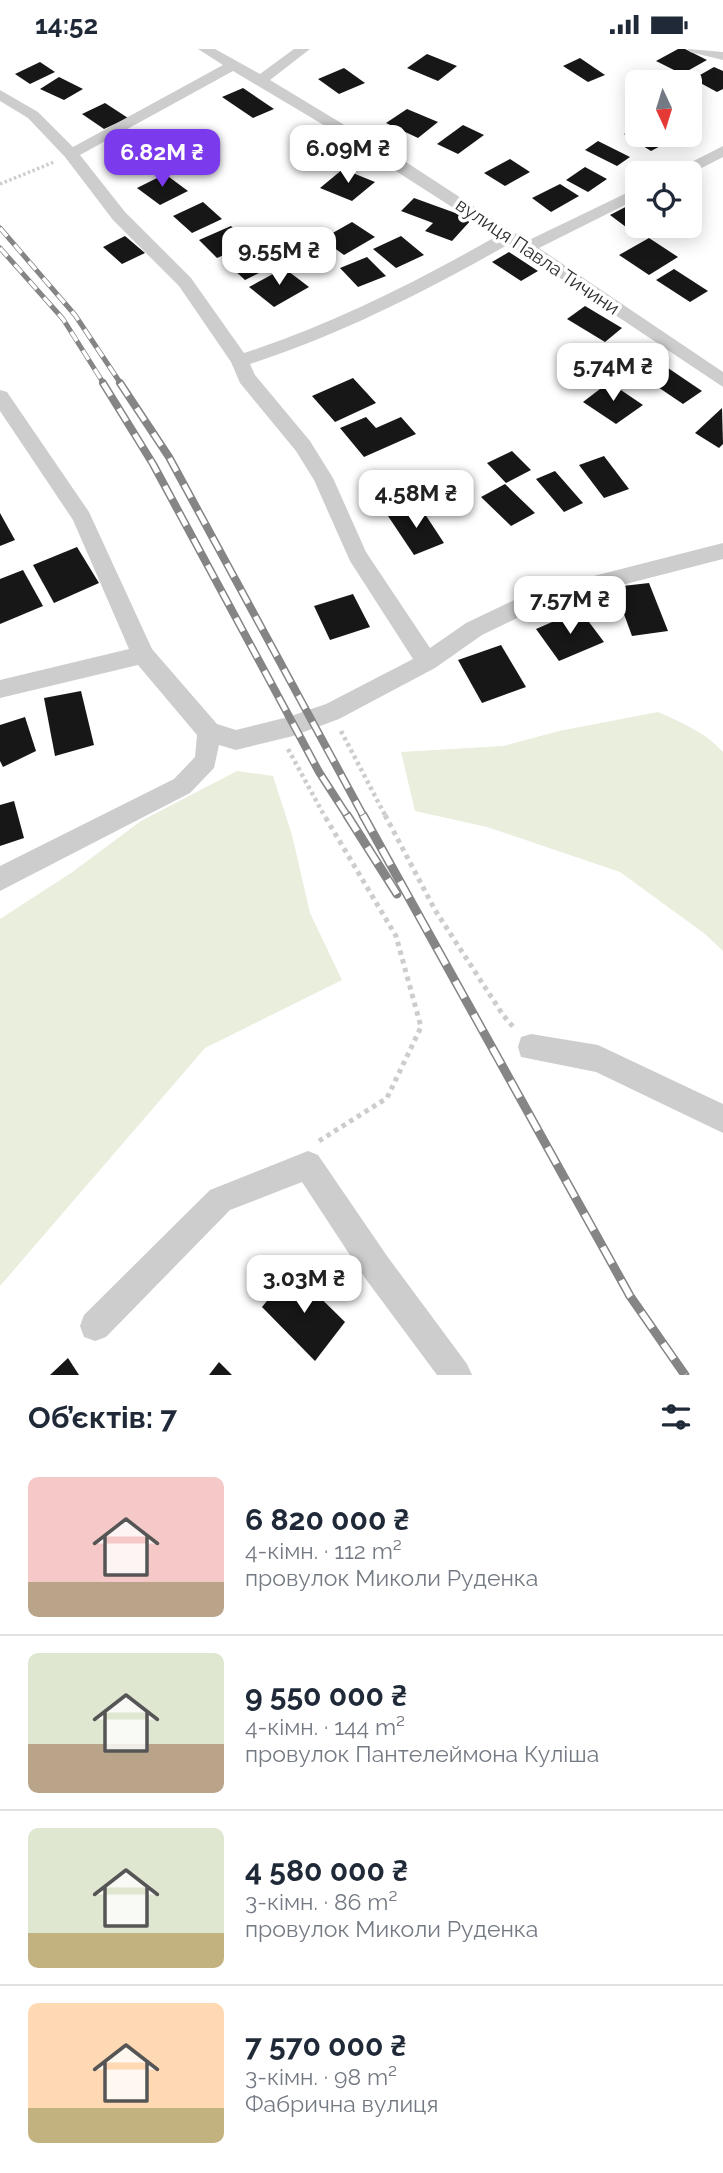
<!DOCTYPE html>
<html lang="uk">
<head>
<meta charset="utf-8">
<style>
	:root { --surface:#fff; --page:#f2f2f3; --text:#1f2937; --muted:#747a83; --line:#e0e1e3; --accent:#7c3aed }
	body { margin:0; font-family:Raleway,sans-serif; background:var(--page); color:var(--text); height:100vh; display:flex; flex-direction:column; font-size:26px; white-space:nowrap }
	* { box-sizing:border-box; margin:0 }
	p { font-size:23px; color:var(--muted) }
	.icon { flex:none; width:38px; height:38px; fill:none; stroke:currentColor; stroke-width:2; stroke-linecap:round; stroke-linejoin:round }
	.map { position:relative; height:1326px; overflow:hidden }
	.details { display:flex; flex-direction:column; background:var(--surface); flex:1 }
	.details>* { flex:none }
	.needle { width:46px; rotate:176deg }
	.tools { position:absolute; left:625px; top:21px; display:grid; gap:14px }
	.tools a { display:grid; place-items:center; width:77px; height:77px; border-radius:10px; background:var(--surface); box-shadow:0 4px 18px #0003; font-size:35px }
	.price { position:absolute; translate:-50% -60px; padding:0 16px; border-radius:14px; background:#fff; color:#222; font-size:23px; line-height:46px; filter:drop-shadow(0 2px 4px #0008) }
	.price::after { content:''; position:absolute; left:50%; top:42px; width:21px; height:16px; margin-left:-10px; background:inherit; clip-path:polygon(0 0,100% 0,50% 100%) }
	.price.active { background:var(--accent); color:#fff }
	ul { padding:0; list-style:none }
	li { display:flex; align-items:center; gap:21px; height:175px; padding:0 28px }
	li+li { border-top:2px solid var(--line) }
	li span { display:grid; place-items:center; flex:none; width:196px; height:140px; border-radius:10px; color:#555 }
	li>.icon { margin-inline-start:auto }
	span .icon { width:84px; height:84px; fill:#fffc; stroke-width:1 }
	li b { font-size:30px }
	h2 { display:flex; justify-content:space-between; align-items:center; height:84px; padding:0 28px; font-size:30px }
	.status { display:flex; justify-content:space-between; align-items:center; height:49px; padding:0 35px; background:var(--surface); direction:ltr }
	.status svg { height:19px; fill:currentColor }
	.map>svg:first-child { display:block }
	.green { fill:#e9eedd }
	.building { fill:#171717 }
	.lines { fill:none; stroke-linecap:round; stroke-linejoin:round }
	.path-far2 { stroke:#cdcdcd; stroke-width:3.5; stroke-dasharray:2.5 2.5; stroke-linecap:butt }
	.path-far1 { stroke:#cdcdcd; stroke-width:4.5; stroke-dasharray:3.5 3.5; stroke-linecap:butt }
	.path { stroke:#cdcdcd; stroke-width:5; stroke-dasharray:4.5 4.5; stroke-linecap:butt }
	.street { fill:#cdcdcd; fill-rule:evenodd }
	.rail-far2-casing { stroke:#858585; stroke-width:5 }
	.rail-far1-casing { stroke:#858585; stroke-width:8 }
	.rail-casing { stroke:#858585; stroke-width:9 }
	.rail-far2 { stroke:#fff; stroke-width:3.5; stroke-dasharray:11; stroke-linecap:butt }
	.rail-far1 { stroke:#fff; stroke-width:5; stroke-dasharray:15; stroke-linecap:butt }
	.rail { stroke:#fff; stroke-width:6; stroke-dasharray:19; stroke-linecap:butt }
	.labels { text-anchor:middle; stroke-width:7; stroke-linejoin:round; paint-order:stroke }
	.far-street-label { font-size:19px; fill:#303030; stroke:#fff }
</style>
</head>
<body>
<div class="status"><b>14:52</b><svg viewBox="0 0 49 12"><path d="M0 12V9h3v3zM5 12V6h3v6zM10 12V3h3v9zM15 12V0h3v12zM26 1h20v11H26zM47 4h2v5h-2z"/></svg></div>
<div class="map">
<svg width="723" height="1326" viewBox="0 0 723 1326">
	<rect width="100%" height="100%" fill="#fff"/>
	<g class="green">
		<path d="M658 663C682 674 705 683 723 703V902L705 885 620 823 487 778 415 762 401 703 503 697 559 682Z"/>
		<polygon points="237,722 273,727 292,786 310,864 342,931 205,999 0,1237 0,870 71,824 141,772"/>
	</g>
	<g class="building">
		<polygon points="678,0 685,0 707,11 682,25 656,12"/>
		<polygon points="427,5 457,17 438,32 407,19"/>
		<polygon points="580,9 605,26 588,33 563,17"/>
		<polygon points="40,13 55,23 30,35 15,25"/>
		<polygon points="714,18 723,22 723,40 717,43 693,30"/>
		<polygon points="344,19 365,34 339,45 318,30"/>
		<polygon points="59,28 83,40 64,51 40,40"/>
		<polygon points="243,39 274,60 253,69 222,48"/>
		<polygon points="105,54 128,69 104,80 82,65"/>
		<polygon points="407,60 438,73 418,89 386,74"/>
		<polygon points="463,76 484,86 458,105 437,95"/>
		<polygon points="637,79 637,86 663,86 672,91 651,102 624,85"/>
		<polygon points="311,90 347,111 330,121 294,101"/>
		<polygon points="598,92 630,108 617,117 585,101"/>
		<polygon points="143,93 164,113 137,124 116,104"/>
		<polygon points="510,110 530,123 505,137 484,124"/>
		<polygon points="585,118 607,130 588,143 566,131"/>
		<polygon points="343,120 375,133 352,152 320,139"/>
		<polygon points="165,125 188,142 160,156 137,139"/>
		<polygon points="560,135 579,147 551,163 532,149"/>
		<polygon points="414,149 472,170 452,192 425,182 433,174 401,162"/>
		<polygon points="637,152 637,177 630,181 610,166"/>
		<polygon points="203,153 222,170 192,184 173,167"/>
		<polygon points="352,173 375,188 344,206 322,190"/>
		<polygon points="231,177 249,195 217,209 199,191"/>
		<polygon points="125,187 145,204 122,215 103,198"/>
		<polygon points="401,187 424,206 396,219 373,200"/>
		<polygon points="649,189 678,208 649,226 619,206"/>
		<polygon points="509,203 538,222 521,232 492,213"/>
		<polygon points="256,205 271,218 245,231 230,217"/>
		<polygon points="367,208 386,227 358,238 340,219"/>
		<polygon points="284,219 309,238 274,258 249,238"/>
		<polygon points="674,220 708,242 690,253 656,231"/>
		<polygon points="585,257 622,279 605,293 567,270"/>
		<polygon points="621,295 645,307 626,323 603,311"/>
		<polygon points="668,319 702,342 683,355 649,332"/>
		<polygon points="353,329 376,354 335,373 312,347"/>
		<polygon points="609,333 643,356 616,375 583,353"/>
		<polygon points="722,359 723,395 719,399 695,384"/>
		<polygon points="366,368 376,379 401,368 416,385 364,408 340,379"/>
		<polygon points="512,402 531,421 506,434 487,414"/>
		<polygon points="604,407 629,440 604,449 579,416"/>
		<polygon points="555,422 583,454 564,463 536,430"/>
		<polygon points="505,435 535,464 511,477 481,448"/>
		<polygon points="419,456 444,494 414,506 388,467"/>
		<polygon points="0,464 15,491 0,497"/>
		<polygon points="77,498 99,534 54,554 33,516"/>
		<polygon points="23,521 43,557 0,575 0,530"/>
		<polygon points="649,534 668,582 632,587 614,538"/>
		<polygon points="353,545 370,578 330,591 314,557"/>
		<polygon points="580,561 604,593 559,612 536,580"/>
		<polygon points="501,596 526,638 482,654 458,611"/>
		<polygon points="81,642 94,696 55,707 44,649"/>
		<polygon points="25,668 36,702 3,718 0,712 0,676"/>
		<polygon points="14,752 24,789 0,797 0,756"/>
		<polygon points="292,1221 345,1273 315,1312 262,1258"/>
		<polygon points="68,1309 79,1326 50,1326"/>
		<polygon points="219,1313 232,1326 209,1326"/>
	</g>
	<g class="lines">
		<polyline class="path-far2" points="0,135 54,113"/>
		<g class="path-far1">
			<polyline points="341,682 386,768"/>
			<polyline points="288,700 325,768"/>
		</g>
		<g class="path">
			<polyline points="385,766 435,861 503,966 515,980"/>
			<polyline points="319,1092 387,1049 421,978 396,887 324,766"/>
		</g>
		<g class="street">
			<path d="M198 0H215L260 25 294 0H310L270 31 409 115 527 192 637 139V150L539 199 723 323V338L509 195C426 242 342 285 250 315L255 326 310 392 333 429 366 503 430 599 466 574 531 543 723 494V510L544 556 482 586 435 619 339 670 293 687 236 701 219 696 214 719 190 744 0 842V817L174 730 195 708 197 686 138 616 0 649V631L129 600 73 471 0 362V341L7 343 89 463 152 600 217 675 236 681 288 668 326 655 413 610 350 512 314 431 296 402 240 334 231 313 179 237 113 171 65 108 28 69 0 52V41L38 63 73 98 223 16ZM233 22 332 81 497 187C416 233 333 275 244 304L191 229 125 163 80 106Z"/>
			<polygon points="688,0 723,3 723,11 690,3"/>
			<polygon points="723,97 723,108 690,125 670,124"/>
			<polygon points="531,985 598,996 723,1055 723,1084 596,1023 521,1008 518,998 521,988"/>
			<polygon points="308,1102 318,1106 387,1207 467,1315 472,1326 437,1326 365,1229 302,1133 230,1161 106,1288 95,1292 84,1288 80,1277 84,1266 210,1141"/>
		</g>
		<g class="rail-far2-casing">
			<g id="rail-far2">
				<polyline points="0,179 75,266 121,335"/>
				<polyline points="0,199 63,270 104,335"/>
			</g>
		</g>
		<g class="rail-far1-casing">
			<g id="rail-far1">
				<polyline points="103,334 153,415 319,723 348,768"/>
				<polyline points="120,334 169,408 364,768"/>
			</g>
		</g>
		<g class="rail-casing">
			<g id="rail">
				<polyline points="347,766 397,845"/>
				<polyline points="363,766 630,1247 685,1326"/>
			</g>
		</g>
		<use href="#rail-far2" class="rail-far2"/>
		<use href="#rail-far1" class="rail-far1"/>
		<use href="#rail" class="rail"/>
	</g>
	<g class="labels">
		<g class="far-street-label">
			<text transform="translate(538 207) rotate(34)" y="7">вулиця Павла Тичини</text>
		</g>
	</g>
</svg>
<div class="tools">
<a><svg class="needle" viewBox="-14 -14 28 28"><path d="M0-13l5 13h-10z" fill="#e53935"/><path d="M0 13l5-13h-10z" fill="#747a83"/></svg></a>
<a><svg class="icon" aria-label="locate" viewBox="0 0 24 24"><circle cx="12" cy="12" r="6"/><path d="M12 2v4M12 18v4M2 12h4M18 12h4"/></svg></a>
</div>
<b class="price" style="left:348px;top:136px">6.09M ₴</b>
<b class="price active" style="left:162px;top:140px">6.82M ₴</b>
<b class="price" style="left:279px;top:238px">9.55M ₴</b>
<b class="price" style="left:613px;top:354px">5.74M ₴</b>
<b class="price" style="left:416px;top:481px">4.58M ₴</b>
<b class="price" style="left:570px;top:587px">7.57M ₴</b>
<b class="price" style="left:304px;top:1266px">3.03M ₴</b>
</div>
<section class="details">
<h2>Об’єктів: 7<svg class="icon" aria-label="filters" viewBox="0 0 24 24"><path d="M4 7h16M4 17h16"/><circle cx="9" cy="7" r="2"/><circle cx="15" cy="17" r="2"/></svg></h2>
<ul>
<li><span style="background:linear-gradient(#f6c9c9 75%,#b9a48a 0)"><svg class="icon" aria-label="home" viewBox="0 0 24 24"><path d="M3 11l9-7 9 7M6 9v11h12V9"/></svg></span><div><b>6 820 000 ₴</b><p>4-кімн. · 112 m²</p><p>провулок Миколи Руденка</p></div></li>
<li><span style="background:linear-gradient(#dfe7d0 65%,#b9a48a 0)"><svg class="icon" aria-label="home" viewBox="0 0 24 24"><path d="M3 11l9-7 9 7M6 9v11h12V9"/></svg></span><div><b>9 550 000 ₴</b><p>4-кімн. · 144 m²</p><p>провулок Пантелеймона Куліша</p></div></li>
<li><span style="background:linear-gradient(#dfe7d0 75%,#c2b280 0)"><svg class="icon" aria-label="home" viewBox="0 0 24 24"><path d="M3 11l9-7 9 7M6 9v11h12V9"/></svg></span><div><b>4 580 000 ₴</b><p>3-кімн. · 86 m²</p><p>провулок Миколи Руденка</p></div></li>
<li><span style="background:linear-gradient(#ffd9b3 75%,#c2b280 0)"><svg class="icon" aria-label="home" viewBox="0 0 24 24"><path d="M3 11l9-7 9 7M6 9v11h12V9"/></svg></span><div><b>7 570 000 ₴</b><p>3-кімн. · 98 m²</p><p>Фабрична вулиця</p></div></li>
</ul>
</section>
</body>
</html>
